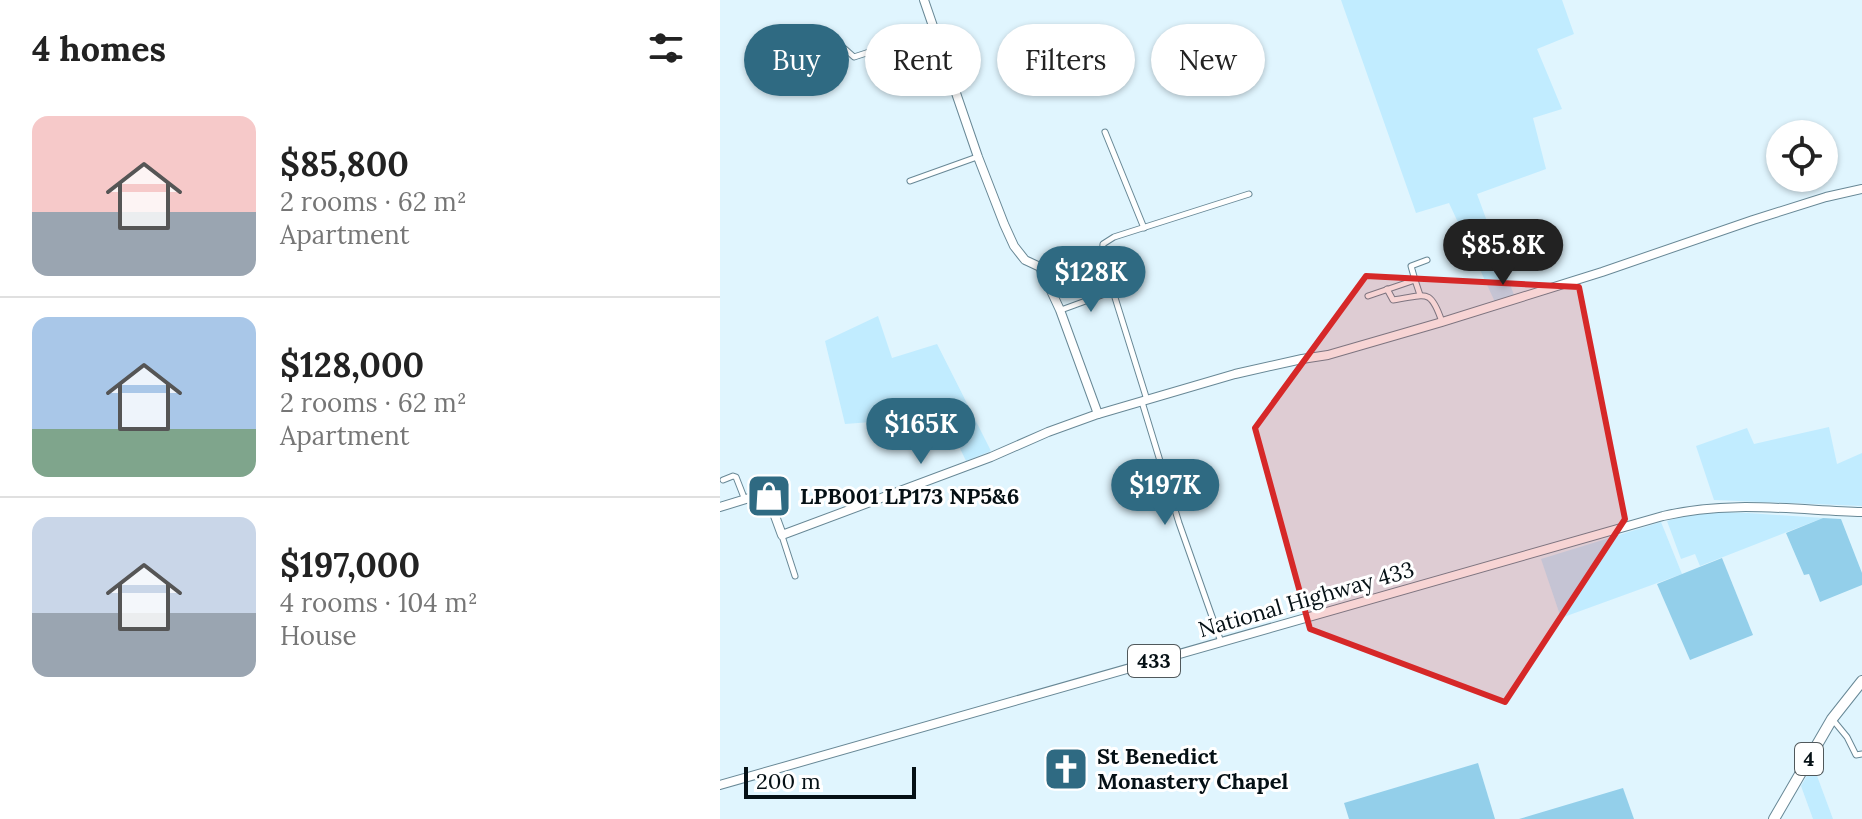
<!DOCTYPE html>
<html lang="en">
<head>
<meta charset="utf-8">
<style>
	:root { --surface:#fff; --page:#f6f6f6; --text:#222; --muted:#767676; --line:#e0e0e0; --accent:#2f6a82 }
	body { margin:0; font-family:Lora,serif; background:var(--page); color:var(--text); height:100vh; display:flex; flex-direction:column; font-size:30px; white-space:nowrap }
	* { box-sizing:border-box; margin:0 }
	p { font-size:26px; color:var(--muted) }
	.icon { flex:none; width:44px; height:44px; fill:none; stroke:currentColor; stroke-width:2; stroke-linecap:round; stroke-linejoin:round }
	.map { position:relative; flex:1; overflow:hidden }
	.drawer { display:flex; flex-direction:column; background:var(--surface); width:720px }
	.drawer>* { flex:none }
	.top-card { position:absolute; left:24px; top:24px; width:760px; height:72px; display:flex; gap:16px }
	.tools { position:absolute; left:1046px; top:120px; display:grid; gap:16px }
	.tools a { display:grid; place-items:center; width:72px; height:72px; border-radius:50%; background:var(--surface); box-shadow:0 2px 6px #0004; font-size:40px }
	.scale { position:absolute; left:24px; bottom:20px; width:172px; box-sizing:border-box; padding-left:8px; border:4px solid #051015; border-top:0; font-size:22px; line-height:28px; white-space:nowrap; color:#051015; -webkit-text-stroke:6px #fff; paint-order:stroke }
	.price { position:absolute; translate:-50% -68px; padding:0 18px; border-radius:28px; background:var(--accent); color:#fff; font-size:26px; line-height:52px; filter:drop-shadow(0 2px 4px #0008) }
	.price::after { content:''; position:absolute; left:50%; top:48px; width:24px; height:18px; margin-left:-12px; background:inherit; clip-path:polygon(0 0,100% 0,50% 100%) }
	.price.active { background:#222; color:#fff }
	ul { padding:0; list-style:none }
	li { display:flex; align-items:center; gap:24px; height:200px; padding:0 32px }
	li+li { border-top:2px solid var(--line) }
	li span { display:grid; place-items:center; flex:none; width:224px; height:160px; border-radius:16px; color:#555 }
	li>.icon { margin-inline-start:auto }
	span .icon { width:96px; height:96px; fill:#fffc; stroke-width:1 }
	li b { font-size:34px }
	h2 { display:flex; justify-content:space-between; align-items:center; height:96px; padding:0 32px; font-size:34px }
	.chip { padding:0 28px; border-radius:36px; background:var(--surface); box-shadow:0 2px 6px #0004; font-size:28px; line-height:72px }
	.chip.active { background:var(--accent); color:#fff }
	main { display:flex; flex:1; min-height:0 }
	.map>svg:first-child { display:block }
	.built { fill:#c1ecff }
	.green { fill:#93cfea }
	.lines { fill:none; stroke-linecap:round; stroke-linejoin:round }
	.street-casing { stroke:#688896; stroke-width:7 }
	.secondary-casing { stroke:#688896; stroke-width:10 }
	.primary-casing { stroke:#688896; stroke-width:10 }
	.highway-casing { stroke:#688896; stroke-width:12 }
	.street { stroke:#fff; stroke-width:5 }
	.secondary { stroke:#fff; stroke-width:8 }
	.primary { stroke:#fff; stroke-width:8 }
	.highway { stroke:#fff; stroke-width:10 }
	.marked { fill:#d62828; fill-opacity:0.2; stroke:#d62828; stroke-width:6; stroke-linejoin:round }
	.labels { text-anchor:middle; stroke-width:6; stroke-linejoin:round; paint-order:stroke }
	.shield { fill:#fff; stroke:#50585b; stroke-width:2 }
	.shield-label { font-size:20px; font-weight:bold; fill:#051015 }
	.poi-label { font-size:22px; font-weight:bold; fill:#051015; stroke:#fff; text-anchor:start }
	.street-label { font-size:22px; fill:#051015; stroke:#fff }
</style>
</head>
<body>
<main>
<section class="drawer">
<h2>4 homes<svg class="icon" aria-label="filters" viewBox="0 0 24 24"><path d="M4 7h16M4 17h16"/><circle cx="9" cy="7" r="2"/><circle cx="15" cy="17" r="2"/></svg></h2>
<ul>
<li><span style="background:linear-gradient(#f6c9c9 60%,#9aa5b1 0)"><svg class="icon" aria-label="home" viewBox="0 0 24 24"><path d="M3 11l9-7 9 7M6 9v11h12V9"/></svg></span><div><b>$85,800</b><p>2 rooms · 62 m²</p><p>Apartment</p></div></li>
<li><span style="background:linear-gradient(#a9c7e8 70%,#7fa58c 0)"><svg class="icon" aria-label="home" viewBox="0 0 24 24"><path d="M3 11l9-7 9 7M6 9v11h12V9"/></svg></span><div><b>$128,000</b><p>2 rooms · 62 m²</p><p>Apartment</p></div></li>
<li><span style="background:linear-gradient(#c9d6e8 60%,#9aa5b1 0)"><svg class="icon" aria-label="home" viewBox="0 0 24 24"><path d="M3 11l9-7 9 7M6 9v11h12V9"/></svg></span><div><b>$197,000</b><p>4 rooms · 104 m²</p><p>House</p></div></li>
</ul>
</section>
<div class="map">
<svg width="1142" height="819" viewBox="0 0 1142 819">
	<rect width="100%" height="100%" fill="#e0f5fe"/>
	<g class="built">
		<polygon points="621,0 842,0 854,34 817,49 842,109 813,118 826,169 757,194 794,295 775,302 729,203 696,213"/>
		<polygon points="158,316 172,358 217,344 271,451 246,461 237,442 228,446 215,416 192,419 125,424 105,341"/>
		<polygon points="1109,427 1117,464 1142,453 1142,506 994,500 976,446 1027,428 1034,444"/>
		<polygon points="996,512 1028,513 1103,518 980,566 975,554 961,559 947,521 967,515"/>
		<polygon points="941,522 962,574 841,618 821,559"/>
		<polygon points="1093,765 1113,819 1093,819 1081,786"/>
	</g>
	<g class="green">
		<polygon points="1103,518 1121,519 1142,573 1142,585 1100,602 1089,574 1084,575 1066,533"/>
		<polygon points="1002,558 1033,635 970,660 937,584"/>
		<polygon points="758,763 775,819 629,819 624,803"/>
		<polygon points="903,788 914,819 799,819"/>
	</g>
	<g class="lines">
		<g class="street-casing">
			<g id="street">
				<polyline points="125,49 134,57 214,31"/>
				<polyline points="385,132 424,228"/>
				<polyline points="190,181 257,157"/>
				<polyline points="695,280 691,266 707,260"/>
				<path d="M667 289 673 300C705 296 710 286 722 322"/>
				<polyline points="648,296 695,280 700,295"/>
				<polyline points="341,310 393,291"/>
				<polyline points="427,400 382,256 383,244 394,237 529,194"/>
				<polyline points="422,402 459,523 501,642"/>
				<polyline points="3,480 13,476 16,477 25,500"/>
				<polyline points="62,536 75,576"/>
				<polyline points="1113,720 1127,737 1136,755 1142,754"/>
			</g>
		</g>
		<g class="secondary-casing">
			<g id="secondary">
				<polyline points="204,0 258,157 284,224 294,246 305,260 320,267 340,310 378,414"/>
				<polyline points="0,507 39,495 45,495 51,505 62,535 271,457 328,432 375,415 515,374 582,359 608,355 722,322 882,272 1033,220 1106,197 1142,189"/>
			</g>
		</g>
		<g class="primary-casing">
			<path id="primary" d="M0 785 943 516C1009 500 1075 510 1142 512"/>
		</g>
		<g class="highway-casing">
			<polyline id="highway" points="1054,819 1112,719 1142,681"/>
		</g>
		<use href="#street" class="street"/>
		<use href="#secondary" class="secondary"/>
		<use href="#primary" class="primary"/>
		<use href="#highway" class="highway"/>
	</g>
	<path class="marked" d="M646 276 859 287 905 519 785 702 590 629 535 428Z"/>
	<defs>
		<g id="shop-square" transform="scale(2.3)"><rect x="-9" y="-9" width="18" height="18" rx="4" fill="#2f6a82" stroke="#fff"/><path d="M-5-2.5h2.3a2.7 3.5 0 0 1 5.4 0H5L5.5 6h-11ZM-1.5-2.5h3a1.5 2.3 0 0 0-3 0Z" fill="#fff"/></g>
		<g id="church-square" transform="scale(2.3)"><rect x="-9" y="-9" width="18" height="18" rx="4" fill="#2f6a82" stroke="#fff"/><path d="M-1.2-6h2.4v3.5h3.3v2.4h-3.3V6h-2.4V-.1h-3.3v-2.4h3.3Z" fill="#fff"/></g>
	</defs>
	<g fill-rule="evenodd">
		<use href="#shop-square" x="49" y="496"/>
		<use href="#church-square" x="346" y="769"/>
	</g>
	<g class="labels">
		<g class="shield">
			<rect x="408" y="645" width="52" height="32" rx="6"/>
			<rect x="1075" y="743" width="28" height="32" rx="6"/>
		</g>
		<g class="shield-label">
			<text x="434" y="668">433</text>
			<text x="1089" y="766">4</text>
		</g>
		<g class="poi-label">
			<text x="80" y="504">LPB001 LP173 NP5&amp;6</text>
			<text x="377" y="764">St Benedict<tspan x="377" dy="25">Monastery Chapel</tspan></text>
		</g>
		<g class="street-label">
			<text transform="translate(586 599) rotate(-16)" y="8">National Highway 433</text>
		</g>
	</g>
</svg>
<div class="tools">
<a><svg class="icon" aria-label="locate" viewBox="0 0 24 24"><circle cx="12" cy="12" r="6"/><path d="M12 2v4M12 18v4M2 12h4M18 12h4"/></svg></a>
</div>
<div class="scale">200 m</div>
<b class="price active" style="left:783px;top:287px">$85.8K</b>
<b class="price" style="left:371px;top:314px">$128K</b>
<b class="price" style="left:201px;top:466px">$165K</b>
<b class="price" style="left:445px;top:527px">$197K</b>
<div class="top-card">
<a class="chip active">Buy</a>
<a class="chip">Rent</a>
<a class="chip">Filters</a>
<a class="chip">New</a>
</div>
</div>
</main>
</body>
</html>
